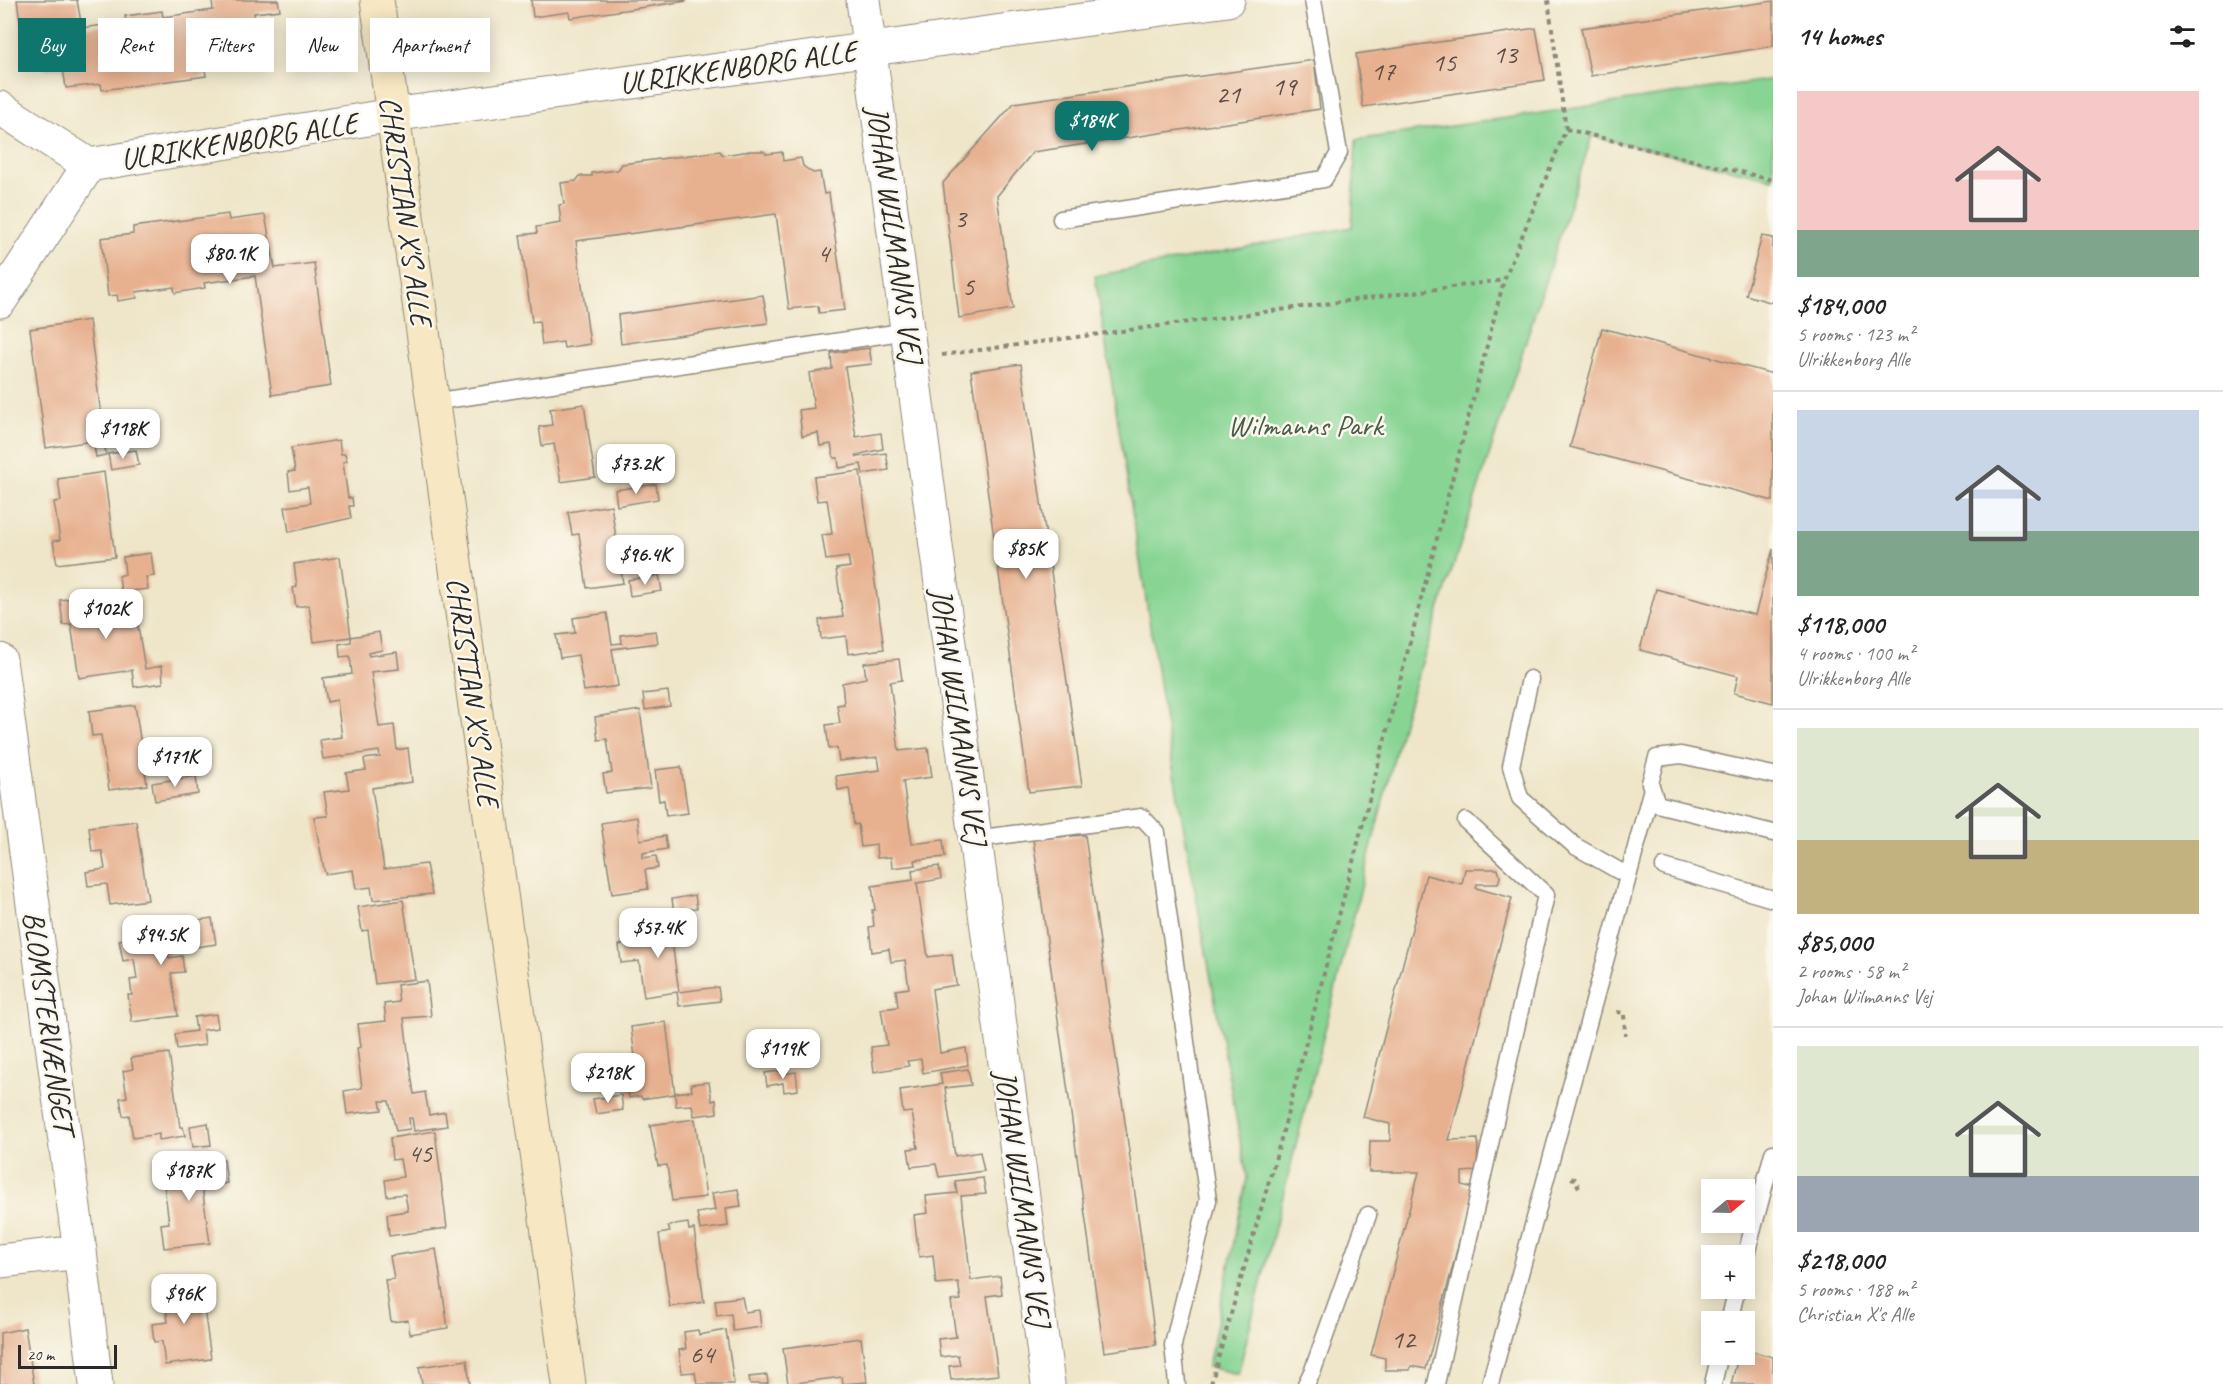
<!DOCTYPE html>
<html lang="en">
<head>
<meta charset="utf-8">
<style>
	:root { --surface:#fff; --page:#f6f6f6; --text:#222; --muted:#767676; --line:#e0e0e0; --accent:#0f766e }
	body { margin:0; font-family:Caveat,sans-serif; background:var(--page); color:var(--text); height:100vh; display:flex; flex-direction:column; font-size:22px; white-space:nowrap }
	* { box-sizing:border-box; margin:0 }
	p { font-size:20px; color:var(--muted) }
	.icon { flex:none; width:33px; height:33px; fill:none; stroke:currentColor; stroke-width:2; stroke-linecap:round; stroke-linejoin:round }
	.map { position:relative; flex:1; overflow:hidden }
	.sheet { display:flex; flex-direction:column; background:var(--surface); width:450px }
	.sheet>* { flex:none }
	.banner { position:absolute; left:18px; top:18px; width:570px; height:54px; display:flex; gap:12px }
	.needle { width:39px; rotate:71deg }
	.tools { position:absolute; left:1701px; top:1179px; display:grid; gap:12px }
	.tools a { display:grid; place-items:center; width:54px; height:54px; border-radius:0px; background:var(--surface); box-shadow:0 3px 15px #0003; font-size:30px }
	.scale { position:absolute; left:18px; bottom:15px; width:99px; box-sizing:border-box; padding-left:6px; border:3px solid #2b2b2b; border-top:0; font-size:16px; line-height:21px; white-space:nowrap; color:#2b2b2b; -webkit-text-stroke:4px #fbf7ec; paint-order:stroke }
	.price { position:absolute; translate:-50% -51px; padding:0 14px; border-radius:12px; background:#fff; color:#222; font-size:20px; line-height:39px; filter:drop-shadow(0 2px 3px #0008) }
	.price::after { content:''; position:absolute; left:50%; top:36px; width:18px; height:14px; margin-left:-9px; background:inherit; clip-path:polygon(0 0,100% 0,50% 100%) }
	.price.current { background:var(--accent); color:#fff }
	ul { padding:0; list-style:none }
	li { display:grid; align-content:center; gap:12px; height:318px; padding:0 24px }
	li+li { border-top:2px solid var(--line) }
	li span { display:grid; place-items:center; height:186px; border-radius:0px; color:#555 }
	li>.icon { margin-inline-start:auto }
	span .icon { width:108px; height:108px; fill:#fffc; stroke-width:1 }
	li b { font-size:26px }
	h2 { display:flex; justify-content:space-between; align-items:center; height:72px; padding:0 24px; font-size:26px }
	.pill { padding:0 21px; border-radius:0px; background:var(--surface); box-shadow:0 3px 15px #0003; font-size:21px; line-height:54px }
	.pill.current { background:var(--accent); color:#fff }
	main { display:flex; flex:1; min-height:0 }
	.map>svg:first-child { display:block }
	.green { fill:#87d493; stroke:#59805f; stroke-width:1.5 }
	.building { fill:#e7b190 }
	.lines { fill:none; stroke-linecap:round; stroke-linejoin:round }
	.lane-casing { stroke:#8d887a; stroke-width:19 }
	.street-casing { stroke:#8d887a; stroke-width:35 }
	.secondary-casing { stroke:#8d887a; stroke-width:35 }
	.path { stroke:#8d887a; stroke-width:4; stroke-dasharray:4.5 4.5; stroke-linecap:butt }
	.lane { stroke:#fff; stroke-width:16 }
	.street { stroke:#fff; stroke-width:33 }
	.secondary { stroke:#f7e8c3; stroke-width:33 }
	.labels { text-anchor:middle; stroke-width:5; stroke-linejoin:round; paint-order:stroke }
	.number-label { font-size:27px; fill:#5a4c44 }
	.street-label { font-size:30px; fill:#2b2b2b; stroke:#fbf7ec }
	.park-label { font-size:30px; fill:#475e4a; stroke:#fbf7ec }
</style>
</head>
<body>
<main>
<div class="map">
<svg width="1773" height="1384" viewBox="0 0 1773 1384">
	<rect width="100%" height="100%" fill="#fbf7ec"/>
	<filter id="ink" filterUnits="userSpaceOnUse"><feTurbulence type="fractalNoise" baseFrequency=".0167" numOctaves="2"/><feDisplacementMap in="SourceGraphic" scale="12" xChannelSelector="R" yChannelSelector="G"/><feConvolveMatrix kernelMatrix="1 2 1 2 8 2 1 2 1" color-interpolation-filters="sRGB"/></filter>
	<filter id="wash" filterUnits="userSpaceOnUse"><feTurbulence type="fractalNoise" baseFrequency=".008" numOctaves="4" result="noise"/><feDisplacementMap in="SourceGraphic" scale="24" xChannelSelector="R" yChannelSelector="G"/><feGaussianBlur stdDeviation="1.35" result="paint"/><feColorMatrix in="noise" values="0 0 0 0 0 0 0 0 0 0 0 0 0 0 0 0 0 1.4 0 .05"/><feComposite in="paint" operator="in"/></filter>
	<g filter="url(#wash)">
		<rect width="100%" height="100%" fill="#efe6c9"/>
		<polygon class="green" points="1773,79 1773,179 1592,136 1403,722 1238,1374 1208,1367 1247,1178 1169,746 1095,276 1352,227 1356,140"/>
		<g id="blocks">
			<g class="building">
				<polygon points="17,0 77,0 82,28 126,22 125,16 162,11 163,17 213,10 212,0 278,0 280,10 254,13 255,19 240,21 242,39 236,40 239,64 205,69 206,76 102,90 101,84 66,88 63,68 44,70 43,61 26,63"/>
				<polygon points="531,0 686,0 686,1 570,18 569,12 533,17"/>
				<polygon points="1773,1 1773,46 1591,76 1581,28"/>
				<polygon points="1536,28 1545,80 1363,107 1356,54"/>
				<polygon points="1314,60 1320,109 1033,152 997,196 1013,309 959,318 943,183 1014,103"/>
				<polygon points="720,151 723,155 750,151 763,151 767,154 782,152 783,161 801,158 803,166 813,173 820,172 824,194 829,193 845,310 819,313 818,306 789,309 776,214 576,241 590,344 564,348 563,342 542,345 539,321 532,322 520,235 537,233 536,227 561,223 559,205 564,204 561,183 576,181 580,176 592,176 592,173 618,170 622,164"/>
				<polygon points="228,214 229,220 265,215 275,268 314,263 331,386 272,395 255,276 204,283 205,288 175,293 174,287 136,292 137,298 118,301 117,295 108,296 101,238 133,234 133,227"/>
				<polygon points="1762,236 1773,238 1773,303 1746,295"/>
				<polygon points="763,295 768,323 621,344 618,315"/>
				<polygon points="89,320 106,455 96,457 93,441 46,448 30,329"/>
				<polygon points="1602,328 1773,374 1773,501 1570,447"/>
				<polygon points="869,348 872,364 845,367 856,437 881,433 883,449 856,455 857,457 886,453 889,470 863,474 861,464 839,468 838,458 834,458 831,444 820,446 818,433 802,436 799,410 814,408 809,373 832,369 831,353"/>
				<polygon points="1021,364 1082,786 1029,792 971,371"/>
				<polygon points="584,404 595,477 561,482 554,444 542,446 539,427 552,425 550,409"/>
				<polygon points="339,440 341,454 345,454 347,461 343,462 348,498 352,498 353,506 349,506 351,518 289,532 285,507 310,503 308,487 290,490 288,472 295,471 291,448"/>
				<polygon points="136,450 139,465 111,470 108,454"/>
				<polygon points="860,471 884,649 848,654 846,636 821,639 819,620 843,617 836,569 850,567 848,557 826,560 822,535 832,534 830,518 827,500 817,501 814,477"/>
				<polygon points="104,472 115,557 57,564 53,541 60,540 54,502 61,501 58,479"/>
				<polygon points="656,484 658,499 617,506 615,490"/>
				<polygon points="611,505 623,583 587,588 579,534 572,535 568,512"/>
				<polygon points="1773,549 1773,703 1734,693 1738,676 1640,650 1656,589 1755,615"/>
				<polygon points="151,553 154,576 146,577 148,589 121,592 119,576 125,574 123,557"/>
				<polygon points="340,557 351,637 314,642 309,605 296,607 293,588 297,587 294,564"/>
				<polygon points="659,575 662,591 630,596 628,580"/>
				<polygon points="105,589 109,618 136,614 145,669 162,666 163,683 134,687 132,670 79,678 71,624 63,625 60,600 88,596 88,591"/>
				<polygon points="607,613 612,644 622,643 621,635 656,631 658,643 612,649 618,686 584,691 578,655 560,658 556,635 575,633 573,618"/>
				<polygon points="379,632 382,650 368,653 369,656 397,652 399,669 371,672 379,727 394,725 397,750 408,748 412,782 372,788 384,869 426,864 432,894 373,900 371,887 356,889 353,870 325,874 314,817 328,816 324,792 349,789 346,773 366,770 364,759 380,757 379,751 323,759 320,740 342,737 337,700 327,702 323,678 352,674 350,656 340,657 339,644 351,642 351,637"/>
				<polygon points="899,659 902,680 890,682 899,751 928,748 932,777 903,781 912,844 943,840 945,857 915,860 916,865 892,868 891,857 877,858 876,845 861,847 858,824 854,825 849,788 838,790 836,776 880,770 878,757 839,761 837,748 829,749 826,725 840,723 837,705 844,704 842,683 866,678 864,663"/>
				<polygon points="668,691 670,706 645,710 643,694"/>
				<polygon points="135,705 147,785 109,790 101,735 92,736 89,711"/>
				<polygon points="640,710 651,788 606,793 603,774 612,773 607,739 598,740 595,717"/>
				<polygon points="681,767 688,813 666,816 664,800 659,801 655,770"/>
				<polygon points="196,776 198,794 155,801 152,783"/>
				<polygon points="637,817 640,840 665,836 667,849 643,853 643,858 656,856 658,868 645,870 648,889 612,894 601,823"/>
				<polygon points="136,821 148,900 110,905 107,884 88,886 86,872 105,869 102,851 92,852 89,827"/>
				<polygon points="1085,835 1156,1345 1104,1352 1033,839"/>
				<polygon points="939,866 941,879 917,883 928,957 952,954 956,983 957,985 932,989 940,1053 966,1048 968,1065 923,1073 921,1059 907,1061 909,1066 874,1072 871,1047 887,1045 881,1009 898,1007 896,990 909,988 905,960 891,962 889,949 872,952 869,927 874,926 872,910 875,910 872,886 913,880 912,870"/>
				<polygon points="1465,869 1498,869 1500,877 1498,884 1477,884 1476,888 1512,898 1449,1140 1478,1139 1477,1171 1462,1172 1462,1185 1473,1188 1426,1369 1411,1366 1410,1370 1385,1370 1385,1358 1371,1355 1419,1172 1369,1172 1370,1141 1390,1141 1390,1124 1363,1117 1426,875 1462,884"/>
				<polygon points="695,895 697,908 674,912 672,899"/>
				<polygon points="403,900 415,979 375,984 368,930 362,931 358,907"/>
				<polygon points="668,914 679,992 718,987 720,1001 679,1006 677,992 644,997 639,961 621,963 619,945 625,944 622,920"/>
				<polygon points="212,918 216,944 168,951 169,958 182,956 184,972 171,973 178,1016 132,1022 128,995 132,995 130,980 137,979 134,959 123,961 119,940 165,932 164,925"/>
				<polygon points="427,981 431,1016 404,1018 409,1059 414,1094 425,1092 429,1115 445,1112 447,1126 414,1131 412,1118 409,1118 410,1129 396,1131 389,1101 380,1101 382,1110 347,1114 344,1091 362,1088 357,1048 361,1047 358,1024 386,1021 384,1004 399,1002 397,985"/>
				<polygon points="216,1014 218,1028 203,1030 205,1045 177,1049 175,1034 196,1031 194,1017"/>
				<polygon points="666,1022 675,1094 642,1099 641,1096 629,1098 627,1080 638,1079 631,1027"/>
				<polygon points="169,1053 180,1127 183,1127 185,1136 159,1140 159,1134 133,1138 129,1115 123,1116 120,1098 127,1097 123,1071 133,1069 131,1058"/>
				<polygon points="968,1069 971,1085 945,1088 955,1156 980,1152 984,1171 939,1177 936,1164 911,1167 908,1149 918,1148 912,1112 903,1113 900,1090 942,1084 940,1073"/>
				<polygon points="780,1071 782,1074 796,1072 798,1090 784,1092 783,1083 767,1086 765,1073"/>
				<polygon points="709,1082 712,1101 716,1100 717,1113 694,1116 692,1105 676,1106 675,1093 692,1091 691,1084"/>
				<polygon points="621,1095 623,1110 596,1114 593,1099"/>
				<polygon points="695,1119 706,1197 672,1201 667,1165 658,1166 650,1125"/>
				<polygon points="208,1123 211,1145 193,1147 190,1126"/>
				<polygon points="435,1131 447,1228 389,1236 387,1214 408,1211 405,1194 387,1196 385,1180 403,1177 400,1159 392,1160 390,1138"/>
				<polygon points="224,1159 227,1183 202,1187 210,1243 164,1248 161,1224 169,1223 162,1169 183,1166 182,1161 192,1160 192,1165"/>
				<polygon points="983,1178 986,1194 961,1196 971,1280 1000,1276 1002,1294 987,1296 998,1375 951,1380 949,1366 960,1365 958,1355 940,1357 938,1339 956,1337 951,1301 961,1300 958,1282 936,1284 933,1255 919,1257 914,1215 928,1213 926,1196 957,1193 955,1181"/>
				<polygon points="738,1189 741,1206 726,1208 728,1226 700,1230 697,1213 715,1210 712,1193"/>
				<polygon points="688,1223 689,1230 694,1229 704,1302 670,1307 659,1234 670,1232 668,1226"/>
				<polygon points="436,1249 448,1328 410,1334 408,1320 391,1322 385,1280 394,1279 390,1256"/>
				<polygon points="200,1280 211,1359 165,1365 162,1341 154,1342 152,1324 168,1322 163,1285"/>
				<polygon points="742,1297 745,1312 759,1310 761,1327 733,1331 731,1314 717,1316 715,1300"/>
				<polygon points="25,1328 34,1384 0,1384 0,1333"/>
				<polygon points="698,1330 699,1335 726,1330 734,1384 697,1384 695,1372 682,1373 679,1350 686,1349 684,1332"/>
				<polygon points="861,1338 867,1382 843,1384 842,1377 788,1384 783,1348"/>
				<polygon points="1744,1349 1773,1357 1773,1384 1731,1384 1739,1354 1744,1354"/>
				<polygon points="467,1360 470,1384 422,1384 419,1367"/>
				<polygon points="767,1375 768,1384 750,1384 749,1377"/>
			</g>
		</g>
	</g>
	<g filter="url(#ink)">
		<use href="#blocks" fill-opacity="0" stroke="#8d887a" stroke-width="1.5"/>
		<g class="lines">
			<g class="lane-casing">
				<g id="lane">
					<polyline points="1061,219 1324,179 1339,153 1313,0"/>
					<polyline points="432,402 908,331"/>
					<polyline points="1530,679 1511,766 1520,798 1575,846 1628,876"/>
					<polyline points="1773,775 1681,755 1657,758 1650,783 1657,804 1773,833"/>
					<polyline points="975,839 1142,817 1157,833 1208,1200 1173,1345 1177,1384"/>
					<polyline points="1664,867 1773,899"/>
					<polyline points="1744,1262 1773,1153"/>
					<polyline points="1729,1322 1737,1288"/>
					<polyline points="1306,1384 1313,1370 1368,1215"/>
					<polyline points="1436,1384 1546,895 1466,821"/>
					<polyline points="1490,1384 1651,792"/>
					<polyline points="1713,1384 1720,1354"/>
				</g>
			</g>
			<g class="street-casing">
				<g id="street">
					<polyline points="863,0 1048,1384"/>
					<polyline points="0,108 89,165"/>
					<polyline points="0,301 89,165 392,115 1228,0"/>
					<polyline points="0,660 80,1252 96,1384"/>
					<polyline points="0,1261 80,1252"/>
				</g>
			</g>
			<g class="secondary-casing">
				<polyline id="secondary" points="377,0 569,1384"/>
			</g>
			<g class="path">
				<polyline points="1566,129 1773,180"/>
				<polyline points="942,355 1504,280"/>
				<polyline points="1617,1012 1624,1013 1625,1035"/>
				<polyline points="1571,1178 1575,1179 1580,1190"/>
				<polyline points="1211,1384 1281,1139 1504,280 1566,129 1548,0"/>
			</g>
			<use href="#lane" class="lane"/>
			<use href="#street" class="street"/>
			<use href="#secondary" class="secondary"/>
		</g>
	</g>
	<g class="labels">
		<g class="number-label">
			<text x="1505" y="63">13</text>
			<text x="1444" y="71">15</text>
			<text x="1383" y="80">17</text>
			<text x="1284" y="95">19</text>
			<text x="1228" y="103">21</text>
			<text x="960" y="227">3</text>
			<text x="823" y="262">4</text>
			<text x="968" y="295">5</text>
			<text x="420" y="1162">45</text>
			<text x="1403" y="1348">12</text>
			<text x="702" y="1363">64</text>
		</g>
		<g class="street-label">
			<text transform="translate(738 67) rotate(-8)" y="10">ULRIKKENBORG ALLE</text>
			<text transform="translate(239 141) rotate(-9)" y="10">ULRIKKENBORG ALLE</text>
			<text transform="translate(406 211) rotate(82)" y="10">CHRISTIAN X'S ALLE</text>
			<text transform="translate(895 234) rotate(82)" y="10">JOHAN WILMANNS VEJ</text>
			<text transform="translate(473 692) rotate(82)" y="10">CHRISTIAN X'S ALLE</text>
			<text transform="translate(959 716) rotate(82)" y="10">JOHAN WILMANNS VEJ</text>
			<text transform="translate(49 1022) rotate(82)" y="10">BLOMSTERVÆNGET</text>
			<text transform="translate(1023 1198) rotate(82)" y="10">JOHAN WILMANNS VEJ</text>
		</g>
		<g class="park-label">
			<text x="1305" y="435">Wilmanns Park</text>
		</g>
	</g>
</svg>
<div class="tools">
<a><svg class="needle" viewBox="-14 -14 28 28"><path d="M0-13l5 13h-10z" fill="#e53935"/><path d="M0 13l5-13h-10z" fill="#767676"/></svg></a>
<a>+</a>
<a>−</a>
</div>
<div class="scale">20 m</div>
<b class="price current" style="left:1092px;top:152px">$184K</b>
<b class="price" style="left:230px;top:285px">$80.1K</b>
<b class="price" style="left:123px;top:460px">$118K</b>
<b class="price" style="left:636px;top:495px">$73.2K</b>
<b class="price" style="left:1026px;top:580px">$85K</b>
<b class="price" style="left:645px;top:586px">$96.4K</b>
<b class="price" style="left:106px;top:640px">$102K</b>
<b class="price" style="left:175px;top:788px">$171K</b>
<b class="price" style="left:658px;top:959px">$57.4K</b>
<b class="price" style="left:161px;top:966px">$94.5K</b>
<b class="price" style="left:783px;top:1080px">$119K</b>
<b class="price" style="left:608px;top:1104px">$218K</b>
<b class="price" style="left:189px;top:1202px">$187K</b>
<b class="price" style="left:184px;top:1325px">$96K</b>
<div class="banner">
<a class="pill current">Buy</a>
<a class="pill">Rent</a>
<a class="pill">Filters</a>
<a class="pill">New</a>
<a class="pill">Apartment</a>
</div>
</div>
<section class="sheet">
<h2>14 homes<svg class="icon" aria-label="filters" viewBox="0 0 24 24"><path d="M4 7h16M4 17h16"/><circle cx="9" cy="7" r="2"/><circle cx="15" cy="17" r="2"/></svg></h2>
<ul>
<li><span style="background:linear-gradient(#f6c9c9 75%,#7fa58c 0)"><svg class="icon" aria-label="home" viewBox="0 0 24 24"><path d="M3 11l9-7 9 7M6 9v11h12V9"/></svg></span><div><b>$184,000</b><p>5 rooms · 123 m²</p><p>Ulrikkenborg Alle</p></div></li>
<li><span style="background:linear-gradient(#c9d6e8 65%,#7fa58c 0)"><svg class="icon" aria-label="home" viewBox="0 0 24 24"><path d="M3 11l9-7 9 7M6 9v11h12V9"/></svg></span><div><b>$118,000</b><p>4 rooms · 100 m²</p><p>Ulrikkenborg Alle</p></div></li>
<li><span style="background:linear-gradient(#dfe7d0 60%,#c2b280 0)"><svg class="icon" aria-label="home" viewBox="0 0 24 24"><path d="M3 11l9-7 9 7M6 9v11h12V9"/></svg></span><div><b>$85,000</b><p>2 rooms · 58 m²</p><p>Johan Wilmanns Vej</p></div></li>
<li><span style="background:linear-gradient(#dfe7d0 70%,#9aa5b1 0)"><svg class="icon" aria-label="home" viewBox="0 0 24 24"><path d="M3 11l9-7 9 7M6 9v11h12V9"/></svg></span><div><b>$218,000</b><p>5 rooms · 188 m²</p><p>Christian X's Alle</p></div></li>
</ul>
</section>
</main>
</body>
</html>
